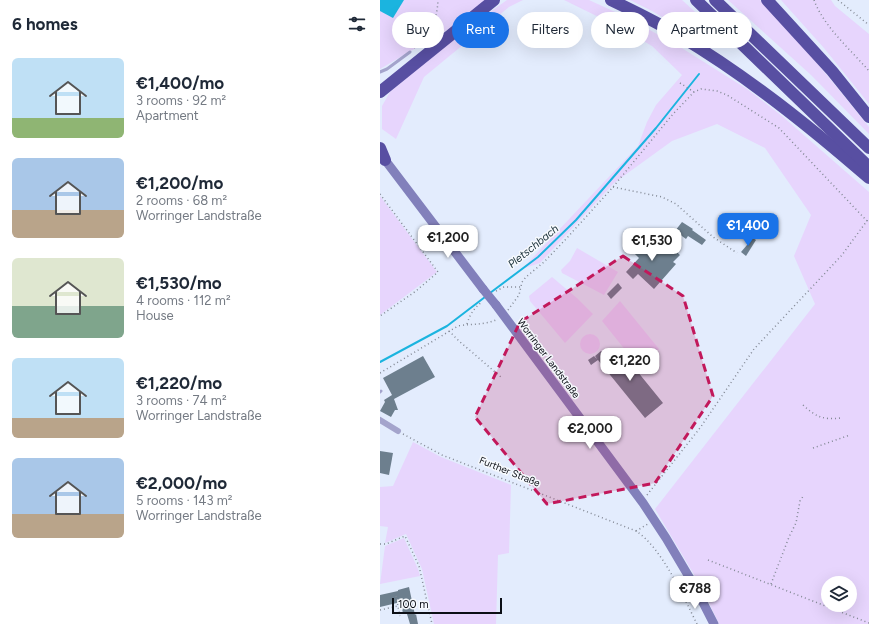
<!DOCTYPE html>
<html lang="en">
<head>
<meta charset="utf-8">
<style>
	:root { --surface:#fff; --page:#f2f2f3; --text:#1f2937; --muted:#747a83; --accent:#1a73e8 }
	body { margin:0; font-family:Figtree,sans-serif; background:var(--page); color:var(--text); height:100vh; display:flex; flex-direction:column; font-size:15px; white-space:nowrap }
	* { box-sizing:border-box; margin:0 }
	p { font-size:13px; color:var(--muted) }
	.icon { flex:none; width:22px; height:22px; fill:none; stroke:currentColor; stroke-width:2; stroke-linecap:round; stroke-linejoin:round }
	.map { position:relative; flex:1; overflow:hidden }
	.side { display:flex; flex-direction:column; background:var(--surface); width:380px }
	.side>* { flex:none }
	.guide { position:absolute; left:12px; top:12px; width:380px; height:36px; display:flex; gap:8px }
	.buttons { position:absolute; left:441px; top:576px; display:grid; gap:8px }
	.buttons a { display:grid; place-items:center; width:36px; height:36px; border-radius:50%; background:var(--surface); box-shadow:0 4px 16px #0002; font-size:20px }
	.scale { position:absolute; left:12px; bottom:10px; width:110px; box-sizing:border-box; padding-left:4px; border:2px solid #0c0f16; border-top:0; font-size:11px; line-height:14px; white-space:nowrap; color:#0c0f16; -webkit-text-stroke:3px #f6f9fd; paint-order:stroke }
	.price { position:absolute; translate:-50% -34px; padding:0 9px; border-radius:8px; background:#fff; color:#222; font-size:13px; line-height:26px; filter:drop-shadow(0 1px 2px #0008) }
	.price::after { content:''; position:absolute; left:50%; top:24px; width:12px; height:9px; margin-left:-6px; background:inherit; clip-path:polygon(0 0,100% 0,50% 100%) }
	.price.active { background:var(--accent); color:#fff }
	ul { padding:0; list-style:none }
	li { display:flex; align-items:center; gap:12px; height:100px; padding:0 12px }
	li span { display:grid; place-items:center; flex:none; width:112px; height:80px; border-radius:6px; color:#555 }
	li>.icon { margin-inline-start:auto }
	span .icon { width:48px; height:48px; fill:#fffc; stroke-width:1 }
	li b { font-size:17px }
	h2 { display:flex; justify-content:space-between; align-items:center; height:48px; padding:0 12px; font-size:17px }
	.pill { padding:0 14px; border-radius:18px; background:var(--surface); box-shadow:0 4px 16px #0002; font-size:14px; line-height:36px }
	.pill.active { background:var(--accent); color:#fff }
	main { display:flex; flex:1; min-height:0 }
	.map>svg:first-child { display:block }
	.green { fill:#e7d5fd; fill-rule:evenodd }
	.water { fill:#1bb4df }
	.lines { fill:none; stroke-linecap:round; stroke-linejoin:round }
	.stream { stroke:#1bb4df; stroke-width:2 }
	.building { fill:#6d7f8e }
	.path { stroke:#838995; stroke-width:1.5; stroke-dasharray:1 3; stroke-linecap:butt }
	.lane { stroke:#a4a4cc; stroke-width:3 }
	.street { stroke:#a4a4cc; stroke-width:6 }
	.secondary { stroke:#8280bb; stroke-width:9 }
	.highway { stroke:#584fa2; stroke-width:12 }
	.secondary-bridge { stroke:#8280bb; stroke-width:9 }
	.marked { fill:#c2185b; fill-opacity:0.2; stroke:#c2185b; stroke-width:3; stroke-dasharray:8 5; stroke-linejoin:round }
	.labels { text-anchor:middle; stroke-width:3; stroke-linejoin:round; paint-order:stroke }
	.street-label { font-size:10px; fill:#0c0f16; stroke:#f6f9fd }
	.water-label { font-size:11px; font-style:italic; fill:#1a3039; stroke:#f6f9fd }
</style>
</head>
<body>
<main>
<section class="side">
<h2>6 homes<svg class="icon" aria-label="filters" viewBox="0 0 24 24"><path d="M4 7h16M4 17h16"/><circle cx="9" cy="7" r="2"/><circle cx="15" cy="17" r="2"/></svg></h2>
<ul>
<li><span style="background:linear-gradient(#bfe0f5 75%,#8fb573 0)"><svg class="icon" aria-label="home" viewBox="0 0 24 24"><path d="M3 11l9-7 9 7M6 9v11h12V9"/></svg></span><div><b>€1,400/mo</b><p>3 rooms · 92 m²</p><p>Apartment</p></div></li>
<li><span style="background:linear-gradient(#a9c7e8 65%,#b9a48a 0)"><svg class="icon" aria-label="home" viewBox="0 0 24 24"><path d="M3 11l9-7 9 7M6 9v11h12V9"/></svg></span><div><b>€1,200/mo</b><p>2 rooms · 68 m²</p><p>Worringer Landstraße</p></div></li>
<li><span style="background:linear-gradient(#dfe7d0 60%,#7fa58c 0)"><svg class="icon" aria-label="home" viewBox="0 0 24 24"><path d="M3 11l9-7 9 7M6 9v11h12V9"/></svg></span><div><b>€1,530/mo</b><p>4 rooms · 112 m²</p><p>House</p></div></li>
<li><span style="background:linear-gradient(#bfe0f5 75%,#b9a48a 0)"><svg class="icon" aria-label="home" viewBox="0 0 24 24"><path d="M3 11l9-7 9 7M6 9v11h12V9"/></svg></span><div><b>€1,220/mo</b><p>3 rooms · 74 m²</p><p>Worringer Landstraße</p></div></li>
<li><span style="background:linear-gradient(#a9c7e8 70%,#b9a48a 0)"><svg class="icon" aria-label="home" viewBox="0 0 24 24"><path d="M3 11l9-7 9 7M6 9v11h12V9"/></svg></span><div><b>€2,000/mo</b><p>5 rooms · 143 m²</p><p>Worringer Landstraße</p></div></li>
</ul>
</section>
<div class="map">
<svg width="489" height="624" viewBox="0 0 489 624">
	<rect width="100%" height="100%" fill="#e3ecfd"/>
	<g class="green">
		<polygon points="0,0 108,0 72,27 0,69"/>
		<polygon points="127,0 143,0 129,7 44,77 16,139 2,129 2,106 10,92 76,36"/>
		<path d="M184 0H209L246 17 297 45 351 79 367 89 402 116 489 192V624H339L322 588 275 509 435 304 414 256 431 215 385 148 337 124 292 141 234 183 160 263 142 269 258 146 267 122 276 105 302 75 272 46 239 27ZM448 583H470V605H448Z"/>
		<polygon points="250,0 302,0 337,32 330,45 272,11"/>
		<path d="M348 0H380C419 39 454 84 489 127V134L431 75Z"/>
		<polygon points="401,0 451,0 455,6 489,34 489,104 444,48"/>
		<polygon points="0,196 57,272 0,315"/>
		<polygon points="197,248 238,272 224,295 182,273 181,270 190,261"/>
		<polygon points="172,277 198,299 213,314 185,343 150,301 149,296"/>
		<polygon points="240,301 279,349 258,366 222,321"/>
		<circle cx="210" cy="344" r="10"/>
		<polygon points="33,442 61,457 131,485 129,553 118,555 116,624 54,624 42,569 26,534 5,543 8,527 0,526 0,487 13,486"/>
		<polygon points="24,538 38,569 40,576 0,584 5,546"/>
	</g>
	<polygon class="water" points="0,0 24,0 13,18 0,11"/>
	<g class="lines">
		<g class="stream">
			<polyline points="110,293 158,257 196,220 276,128 319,74"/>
			<polyline points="0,362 67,326 105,297"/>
		</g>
	</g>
	<g class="building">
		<polygon points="302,222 313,229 312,230 326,240 322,245 308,236 306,239 295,231"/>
		<polygon points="268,235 284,253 290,246 300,255 293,262 296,264 274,289 258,274 253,279 246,272 259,258 251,250"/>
		<polygon points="373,238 376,240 366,256 361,252"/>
		<polygon points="238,283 242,288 231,299 227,294"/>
		<polygon points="240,350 283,403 265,418 218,360 211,365 208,360 214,356 217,359 215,356 221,351 228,360"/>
		<polygon points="43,356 55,377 14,399 18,410 15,410 11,417 0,411 5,402 4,400 12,395 3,378"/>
		<polygon points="0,451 13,453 9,475 0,473"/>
		<polygon points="29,587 35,615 36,614 38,624 30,624 27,614 23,614 21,602 0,607 0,595 18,591 18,590"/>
	</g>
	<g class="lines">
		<g class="path">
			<path d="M434 0C444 27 470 49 489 71"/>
			<polyline points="458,0 489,25"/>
			<path d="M34 48C50 33 57 22 58 0"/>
			<polyline points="300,83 314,92"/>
			<polyline points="233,187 282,197 296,204 333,237 357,253"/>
			<polyline points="0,194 58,272 36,291 0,316"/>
			<polyline points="116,291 124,287 141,287"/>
			<polyline points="128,310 139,295 142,282 146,277 164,262 186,239 233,187 293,114 314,92 321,89 337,91 347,95 399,128 487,221"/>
			<path d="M87 324C90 314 94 308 102 302"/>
			<polyline points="69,331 79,341 122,378"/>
			<path d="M0 373 78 326C93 323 103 326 118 319"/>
			<path d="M423 405C436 417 443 420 461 418"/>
			<path d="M23 434 62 455 256 531C282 548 303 596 317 624"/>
			<polyline points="433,448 470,435"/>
			<polyline points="267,495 320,428 374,349 462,255 489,218"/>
			<polyline points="256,531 268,524"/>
			<polyline points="0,544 6,544 25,536 39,566 52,624"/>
			<polyline points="328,560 489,623"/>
			<polyline points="391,584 409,537 416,523 420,501 424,495"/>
			<polyline points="16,596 20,616"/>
			<polyline points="0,610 18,606"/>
		</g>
		<g class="lane">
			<polyline points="0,72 7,69 30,52"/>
			<polyline points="0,392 1,391"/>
		</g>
		<polyline class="street" points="0,420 18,431"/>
		<g class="secondary">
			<polyline points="2,156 103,289"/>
			<polyline points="116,305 263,503 286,538 315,587 334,624"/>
		</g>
		<g class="highway">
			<path d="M231 0C254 11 277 22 298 35 367 76 429 126 489 178"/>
			<polyline points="316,0 489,167"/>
			<polyline points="335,0 489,148"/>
			<polyline points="387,0 452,71 489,117"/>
			<polyline points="0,92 114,0"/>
			<polyline points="0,148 5,160"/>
		</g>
		<polyline class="secondary-bridge" points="103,289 116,305"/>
	</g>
	<path class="marked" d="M243 256 303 296 333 396 275 483 167 504 95 417 140 322Z"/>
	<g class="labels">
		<g class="street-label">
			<text transform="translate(169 358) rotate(53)" y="4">Worringer Landstraße</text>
			<text transform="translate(130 471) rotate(22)" y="4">Further Straße</text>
		</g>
		<g class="water-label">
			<text transform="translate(153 246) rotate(-39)" y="4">Pletschbach</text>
		</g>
	</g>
</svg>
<div class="buttons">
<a><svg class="icon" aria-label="layers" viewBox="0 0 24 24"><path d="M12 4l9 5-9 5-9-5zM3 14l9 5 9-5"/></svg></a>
</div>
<div class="scale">100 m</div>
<b class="price active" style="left:368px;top:247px">€1,400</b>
<b class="price" style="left:68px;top:259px">€1,200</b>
<b class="price" style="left:272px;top:262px">€1,530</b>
<b class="price" style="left:250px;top:382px">€1,220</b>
<b class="price" style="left:210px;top:450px">€2,000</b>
<b class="price" style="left:315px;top:610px">€788</b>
<div class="guide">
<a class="pill">Buy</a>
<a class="pill active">Rent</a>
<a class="pill">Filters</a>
<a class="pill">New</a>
<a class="pill">Apartment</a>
</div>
</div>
</main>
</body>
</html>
